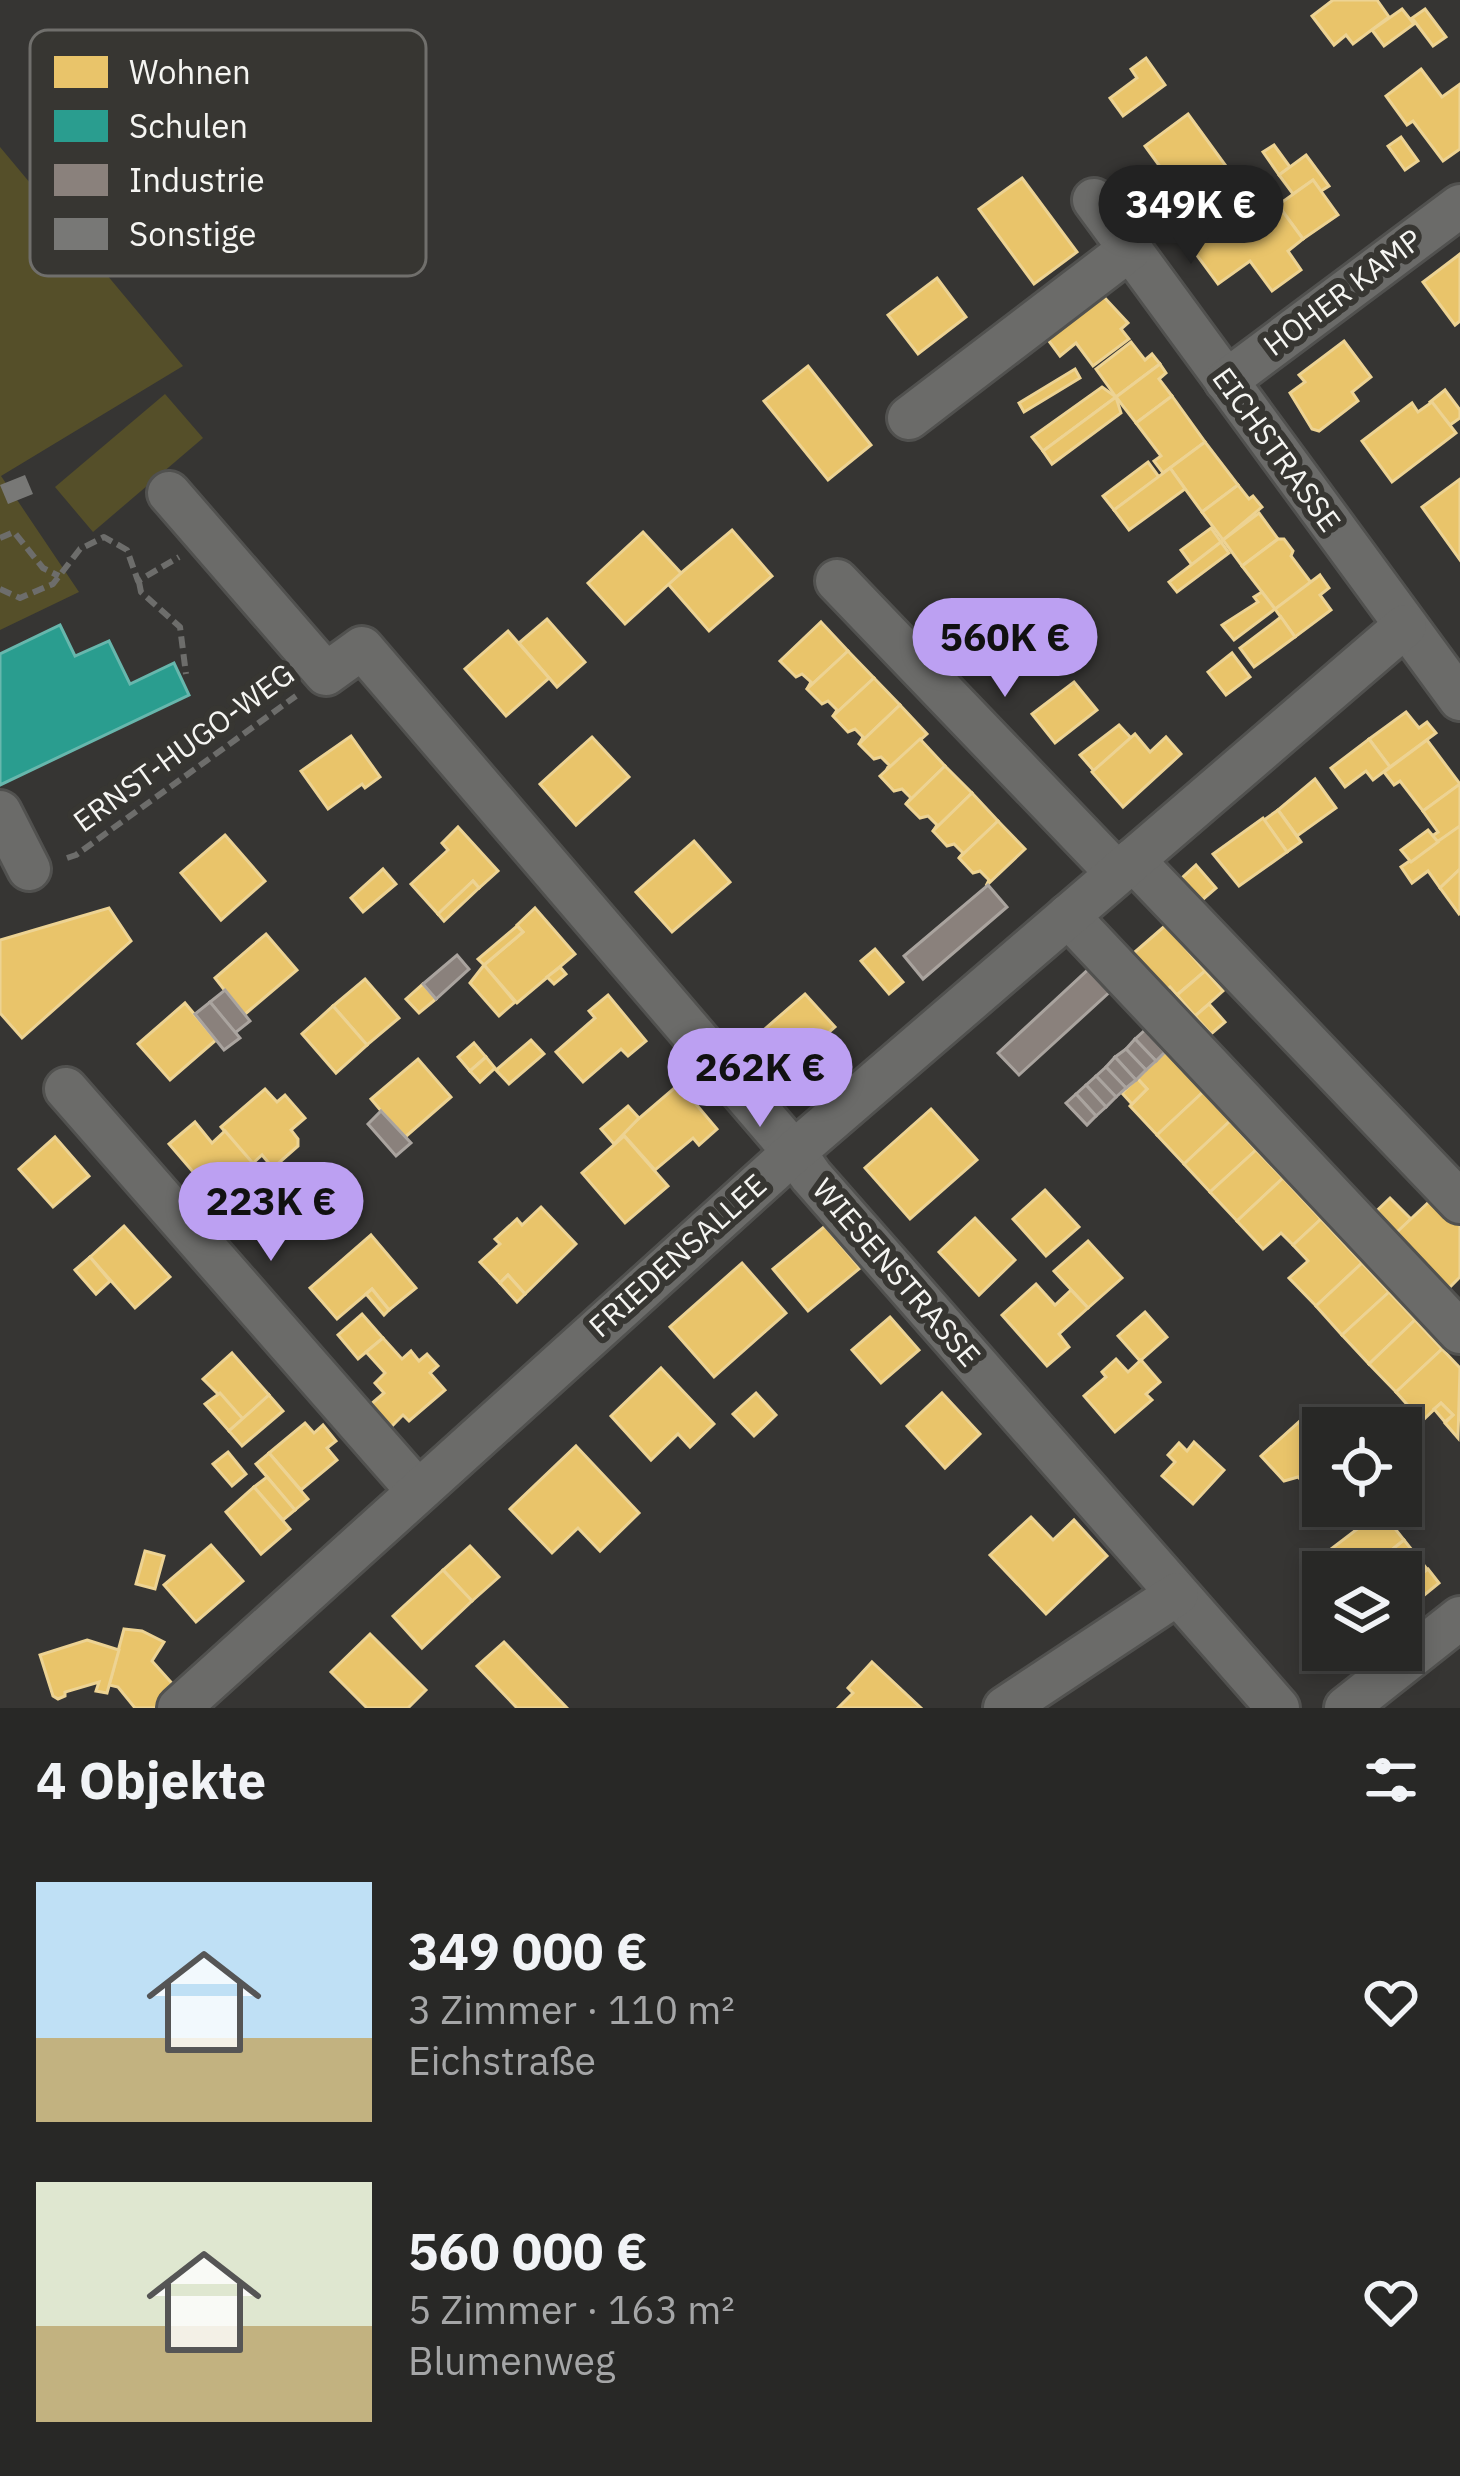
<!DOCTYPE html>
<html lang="de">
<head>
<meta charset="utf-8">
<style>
	:root { --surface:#282826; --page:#343432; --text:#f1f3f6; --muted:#a5a6a7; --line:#444443; --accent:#bca0f2 }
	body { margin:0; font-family:"IBM Plex Sans",sans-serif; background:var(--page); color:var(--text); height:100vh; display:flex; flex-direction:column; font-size:45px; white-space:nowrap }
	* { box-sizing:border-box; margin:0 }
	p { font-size:39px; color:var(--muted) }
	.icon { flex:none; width:66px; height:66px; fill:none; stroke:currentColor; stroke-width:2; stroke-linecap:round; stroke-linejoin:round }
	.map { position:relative; height:1708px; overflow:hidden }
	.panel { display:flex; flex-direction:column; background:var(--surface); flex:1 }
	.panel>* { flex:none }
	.tools { position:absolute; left:1302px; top:1407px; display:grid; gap:24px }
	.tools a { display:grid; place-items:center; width:120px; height:120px; border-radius:0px; background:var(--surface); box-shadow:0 6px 18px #0003,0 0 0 3px var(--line); font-size:60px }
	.price { position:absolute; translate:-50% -102px; padding:0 27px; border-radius:42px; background:var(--accent); color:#111; font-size:39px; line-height:78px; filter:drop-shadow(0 3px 6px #0008) }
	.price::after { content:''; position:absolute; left:50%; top:72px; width:36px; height:27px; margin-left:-18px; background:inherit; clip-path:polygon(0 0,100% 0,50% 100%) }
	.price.current { background:#222; color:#fff }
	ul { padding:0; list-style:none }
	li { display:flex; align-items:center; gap:36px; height:300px; padding:0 36px }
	li span { display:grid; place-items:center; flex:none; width:336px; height:240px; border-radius:0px; color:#555 }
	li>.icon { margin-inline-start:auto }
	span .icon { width:144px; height:144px; fill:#fffc; stroke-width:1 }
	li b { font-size:51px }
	h2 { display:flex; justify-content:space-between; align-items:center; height:144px; padding:0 36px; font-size:51px }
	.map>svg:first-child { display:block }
	.green { fill:#554f29 }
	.homes { fill:#e9c46a; stroke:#edd393; stroke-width:3 }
	.schools { fill:#2a9d8f; stroke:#67b7ad; stroke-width:3 }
	.industry { fill:#8a817c; stroke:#aaa49f; stroke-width:3 }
	.building { fill:#787876 }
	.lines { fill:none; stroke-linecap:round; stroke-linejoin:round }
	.minor-casing { stroke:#51514f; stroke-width:48 }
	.path { stroke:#6d6d6b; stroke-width:6; stroke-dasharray:12 6; stroke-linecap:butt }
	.minor { stroke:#6b6b69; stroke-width:42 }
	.labels { text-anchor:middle; stroke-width:12; stroke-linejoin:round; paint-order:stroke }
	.street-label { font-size:30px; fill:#f5f5f2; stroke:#373632 }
	.key { fill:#373632; stroke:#706f6c; stroke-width:3 }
	.key-label { font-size:33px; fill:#f5f5f2 }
</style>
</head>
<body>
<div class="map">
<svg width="1460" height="1708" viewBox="0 0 1460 1708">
	<rect width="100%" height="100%" fill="#363533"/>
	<g class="green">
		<polygon points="0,147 183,366 1,476 79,592 0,630"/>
		<polygon points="165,394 203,438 93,532 55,487"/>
	</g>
	<g class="homes">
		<polygon points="1333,0 1377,0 1389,17 1353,44 1346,35 1334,45 1312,16"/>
		<polygon points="1402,9 1414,24 1384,46 1372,30"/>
		<polygon points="1425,9 1446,37 1433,46 1412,18"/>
		<polygon points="1146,58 1165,85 1123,116 1110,98 1137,78 1131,69"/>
		<polygon points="1421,69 1442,97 1460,84 1460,149 1443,161 1413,121 1407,125 1386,96"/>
		<polygon points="1188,114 1239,184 1195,215 1145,146"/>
		<polygon points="1401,137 1418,161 1405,170 1388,146"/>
		<polygon points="1274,145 1290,167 1279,175 1263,152"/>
		<polygon points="1306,155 1329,186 1321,191 1313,180 1293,194 1279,175"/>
		<polygon points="1022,178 1077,252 1034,284 979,209"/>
		<polygon points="1313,180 1338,215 1303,239 1278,205"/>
		<polygon points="1253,203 1262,217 1278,205 1303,239 1288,251 1301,270 1272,291 1250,261 1218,284 1193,250"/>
		<polygon points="1460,254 1460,321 1455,325 1423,282"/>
		<polygon points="937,278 966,317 918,354 888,315"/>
		<polygon points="1103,296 1128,323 1121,329 1129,339 1093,366 1076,343 1060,356 1046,337"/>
		<polygon points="1344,341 1371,377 1352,392 1358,401 1319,431 1312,429 1290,393 1305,382 1299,375"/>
		<polygon points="1131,342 1145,360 1152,354 1160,364 1116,397 1096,369"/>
		<polygon points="1160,364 1166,373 1159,379 1172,396 1136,423 1116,397"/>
		<polygon points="808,366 871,445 828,480 764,401"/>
		<polygon points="1075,369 1080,378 1024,412 1019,403"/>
		<polygon points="1102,387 1116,397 1043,451 1032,437"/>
		<polygon points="1445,390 1460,410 1460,418 1450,425 1430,402"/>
		<polygon points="1172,396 1205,442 1163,473 1154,461 1161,456 1136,423"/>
		<polygon points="1116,397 1121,413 1052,464 1043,451"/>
		<polygon points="1432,402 1456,433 1392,482 1362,441 1412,403 1418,412"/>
		<polygon points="1205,442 1238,485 1202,512 1170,468"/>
		<polygon points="1148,462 1159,477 1114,510 1103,496"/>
		<polygon points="1170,468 1185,489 1129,530 1114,510"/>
		<polygon points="1460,479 1460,560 1422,507"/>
		<polygon points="1238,485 1249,499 1253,496 1262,507 1223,540 1202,512"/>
		<polygon points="1259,513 1278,539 1242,566 1223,540"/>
		<polygon points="1211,528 1221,542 1192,565 1181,550"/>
		<polygon points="732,530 772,576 709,631 668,584"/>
		<polygon points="643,532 681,573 625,624 588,583"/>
		<polygon points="1278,539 1284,539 1293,551 1291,556 1312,584 1275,609 1242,566"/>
		<polygon points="1221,542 1229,553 1177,592 1169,582"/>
		<polygon points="1320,575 1329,588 1320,595 1331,610 1295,637 1275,609"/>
		<polygon points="1262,592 1275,609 1234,640 1222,625 1258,602 1254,597"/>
		<polygon points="1281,617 1295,637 1254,667 1240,648"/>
		<polygon points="547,619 585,662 557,687 519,643"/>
		<polygon points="821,622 848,651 807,689 811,682 802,674 796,677 780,661"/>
		<polygon points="508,631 549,678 506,716 465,669"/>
		<polygon points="848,651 874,678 833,716 837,710 828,701 822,704 807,689"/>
		<polygon points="1232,653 1250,677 1226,695 1208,672"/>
		<polygon points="874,678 900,705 859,744 863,737 855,729 848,732 833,716"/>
		<polygon points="1074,682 1097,710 1055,743 1032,714"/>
		<polygon points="900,705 927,734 886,771 889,765 881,757 874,759 859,744"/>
		<polygon points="1406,712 1419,728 1427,722 1436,733 1390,767 1369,739"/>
		<polygon points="1119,725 1131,738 1094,771 1080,755"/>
		<polygon points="1135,734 1150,752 1166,737 1181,754 1123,807 1092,772"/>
		<polygon points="351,736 380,777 365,788 362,784 328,809 301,771"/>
		<polygon points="592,737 629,777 576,825 540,784"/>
		<polygon points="920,739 945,766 906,804 911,798 902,789 894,791 880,776"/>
		<polygon points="1369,739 1390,767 1373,780 1366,771 1345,787 1331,768"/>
		<polygon points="1427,740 1460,784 1423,811 1400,781 1394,785 1384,772"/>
		<polygon points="945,766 972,793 933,831 937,825 928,816 920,818 906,804"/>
		<polygon points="1315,779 1336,808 1297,836 1278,810"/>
		<polygon points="1460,784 1460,826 1438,842 1432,836 1438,832 1423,811"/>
		<polygon points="972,793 998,821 959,858 963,853 954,844 947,846 933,831"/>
		<polygon points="1278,810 1301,842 1287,852 1264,820"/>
		<polygon points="1263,818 1287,852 1239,886 1213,854"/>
		<polygon points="998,821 1025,849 986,886 989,880 980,871 973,873 959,858"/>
		<polygon points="1460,826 1460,869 1440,888 1428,871 1412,883 1401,867"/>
		<polygon points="458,827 498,871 479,888 473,881 438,914 411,884 448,850 442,843"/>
		<polygon points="1428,830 1438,842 1411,862 1401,850"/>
		<polygon points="225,835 265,881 221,920 181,873"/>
		<polygon points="694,841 730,882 672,932 636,892"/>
		<polygon points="1196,865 1216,888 1193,908 1173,886"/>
		<polygon points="383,869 396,884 363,912 351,898"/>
		<polygon points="1460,869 1460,913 1459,914 1440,888"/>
		<polygon points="473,881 479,888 444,921 438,914"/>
		<polygon points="109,908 131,941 22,1038 0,1013 0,940"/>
		<polygon points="535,908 575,954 517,1003 484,965 523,932 517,925"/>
		<polygon points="1166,925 1205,971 1177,995 1170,987 1160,996 1128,958"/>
		<polygon points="517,926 523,932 484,965 478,959"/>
		<polygon points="266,934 297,970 244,1015 215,978"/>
		<polygon points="875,949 903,982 889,994 861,961"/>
		<polygon points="484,965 515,1002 499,1016 470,983"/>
		<polygon points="560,967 566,974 554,984 547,977"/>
		<polygon points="1205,971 1223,991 1195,1016 1177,995"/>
		<polygon points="365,979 399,1018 367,1045 333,1006"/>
		<polygon points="423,984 436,999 419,1013 406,999"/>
		<polygon points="805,994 835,1027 803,1055 807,1059 792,1072 759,1034"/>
		<polygon points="608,995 646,1041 628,1056 621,1049 583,1082 556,1052 595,1018 589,1011"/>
		<polygon points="185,1003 216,1040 170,1080 138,1044"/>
		<polygon points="1209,1004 1225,1022 1211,1034 1195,1016"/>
		<polygon points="333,1006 367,1045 336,1073 302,1034"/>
		<polygon points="531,1040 544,1054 509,1084 496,1070"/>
		<polygon points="474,1043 486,1057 470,1071 458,1057"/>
		<polygon points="1165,1052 1203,1092 1157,1135 1130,1106 1147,1089 1137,1078"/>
		<polygon points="486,1057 495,1068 480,1082 470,1071"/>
		<polygon points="418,1059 451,1097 404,1138 371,1099"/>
		<polygon points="1137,1078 1147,1089 1132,1104 1122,1093"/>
		<polygon points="679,1084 717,1129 699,1145 693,1138 655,1170 622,1133"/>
		<polygon points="265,1089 277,1102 285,1095 305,1118 291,1130 298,1139 298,1146 273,1168 262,1155 252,1164 221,1127"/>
		<polygon points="1203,1092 1230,1121 1184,1164 1157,1135"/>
		<polygon points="628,1106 639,1118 614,1144 601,1129"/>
		<polygon points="931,1109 977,1160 910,1219 865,1168"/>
		<polygon points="1230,1121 1256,1150 1210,1192 1184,1164"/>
		<polygon points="195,1122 212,1143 225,1131 257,1168 247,1177 255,1185 242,1196 235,1187 218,1201 169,1144"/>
		<polygon points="624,1136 668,1186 625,1223 582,1173"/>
		<polygon points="55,1137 89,1176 53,1207 19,1169"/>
		<polygon points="1256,1150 1283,1178 1237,1221 1210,1192"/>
		<polygon points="1283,1178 1321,1219 1293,1245 1281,1233 1263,1249 1237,1221"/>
		<polygon points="1045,1190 1079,1227 1046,1256 1013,1219"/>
		<polygon points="1390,1198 1411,1219 1385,1244 1365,1222"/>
		<polygon points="1433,1198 1460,1224 1460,1277 1449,1288 1396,1233"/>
		<polygon points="541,1207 576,1244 525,1294 508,1275 500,1283 480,1262 500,1244 495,1239 517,1219 522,1225"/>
		<polygon points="975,1218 1015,1260 979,1295 939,1252"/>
		<polygon points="1321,1219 1362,1263 1316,1306 1289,1278 1308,1261 1293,1245"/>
		<polygon points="124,1226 170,1277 135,1308 90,1257"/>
		<polygon points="825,1226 860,1268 808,1311 773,1269"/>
		<polygon points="371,1235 416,1288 389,1310 372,1289 337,1319 310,1288"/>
		<polygon points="1088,1241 1122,1278 1088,1308 1054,1271"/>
		<polygon points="90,1257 110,1281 96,1294 75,1270"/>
		<polygon points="742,1263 786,1313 714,1377 670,1327"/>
		<polygon points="1362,1263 1389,1292 1342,1335 1316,1306"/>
		<polygon points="508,1275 525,1294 517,1302 500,1283"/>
		<polygon points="1036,1284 1055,1305 1071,1290 1088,1308 1059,1334 1069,1347 1047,1366 1002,1315"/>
		<polygon points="372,1289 389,1310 384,1315 366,1294"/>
		<polygon points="1389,1292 1415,1320 1369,1364 1342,1335"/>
		<polygon points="1145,1312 1167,1337 1140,1361 1118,1336"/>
		<polygon points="362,1314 383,1338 358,1359 338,1335"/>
		<polygon points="890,1317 919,1350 881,1383 852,1350"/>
		<polygon points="1415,1320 1442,1349 1396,1392 1369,1364"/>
		<polygon points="383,1338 402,1359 411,1351 419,1361 427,1354 438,1366 430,1373 445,1390 409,1421 403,1415 390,1428 370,1405 384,1393 375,1383 385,1373 366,1352"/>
		<polygon points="1442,1349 1460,1368 1458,1438 1445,1423 1453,1415 1441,1403 1422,1421 1396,1392"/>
		<polygon points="232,1353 269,1395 243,1419 203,1379"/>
		<polygon points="1116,1359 1128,1372 1141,1360 1160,1382 1146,1394 1152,1400 1115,1432 1084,1396 1106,1377 1102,1372"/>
		<polygon points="661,1368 714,1424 690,1447 678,1434 651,1460 611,1416"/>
		<polygon points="220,1393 243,1419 229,1431 205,1404"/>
		<polygon points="756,1393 776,1415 754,1436 733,1414"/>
		<polygon points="942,1393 980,1434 945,1468 907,1426"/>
		<polygon points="269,1395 283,1411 242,1446 229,1431"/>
		<polygon points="1441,1403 1453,1415 1445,1422 1434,1409"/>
		<polygon points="1300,1421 1323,1447 1323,1463 1303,1482 1298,1477 1284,1481 1261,1456"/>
		<polygon points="305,1423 314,1433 323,1425 336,1441 327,1448 337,1460 301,1490 269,1453"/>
		<polygon points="1194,1442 1224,1470 1193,1504 1162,1476 1175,1462 1168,1455 1179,1443 1187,1451"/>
		<polygon points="576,1446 639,1513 600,1551 578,1528 552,1553 510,1509"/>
		<polygon points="228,1452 246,1474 232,1486 213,1464"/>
		<polygon points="269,1453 308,1499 295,1510 256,1464"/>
		<polygon points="267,1477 295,1510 283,1520 254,1487"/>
		<polygon points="254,1487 290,1529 261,1554 226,1512"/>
		<polygon points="1336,1506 1374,1506 1351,1524"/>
		<polygon points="1374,1506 1381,1511 1356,1531 1351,1524"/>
		<polygon points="1381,1511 1404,1540 1364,1572 1349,1572 1331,1549"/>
		<polygon points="1031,1517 1053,1540 1074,1520 1107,1556 1046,1614 990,1555"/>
		<polygon points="1404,1540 1427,1569 1401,1590 1401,1572 1364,1572"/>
		<polygon points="211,1545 243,1581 196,1622 164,1585"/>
		<polygon points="470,1546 499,1577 472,1601 443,1570"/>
		<polygon points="145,1551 164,1556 155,1589 136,1584"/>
		<polygon points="1428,1569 1439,1583 1412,1605 1401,1590"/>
		<polygon points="443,1570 472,1601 422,1648 393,1616"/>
		<polygon points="124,1629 142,1631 164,1642 152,1661 179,1691 159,1708 135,1708 118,1687 109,1685"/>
		<polygon points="370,1634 426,1690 408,1708 367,1708 331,1672"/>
		<polygon points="87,1640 119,1650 107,1693 96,1691 99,1682 65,1692 65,1696 58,1699 53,1696 40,1655"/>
		<polygon points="504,1642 567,1708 517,1708 477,1666"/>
		<polygon points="872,1662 921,1708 838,1708 853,1693 848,1688"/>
	</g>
	<polygon class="schools" points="60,625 75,656 109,641 130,684 174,663 189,695 0,785 0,654"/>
	<g class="industry">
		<polygon points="988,885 1007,907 923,979 904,956"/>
		<polygon points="457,955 469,969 436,999 423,984"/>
		<polygon points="1092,966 1113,989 1019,1075 998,1053"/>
		<polygon points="225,990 250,1021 235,1033 210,1002"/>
		<polygon points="210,1002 240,1038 224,1050 195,1014"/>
		<polygon points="1145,1030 1165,1052 1156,1061 1135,1039"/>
		<polygon points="1135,1039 1156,1061 1146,1070 1126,1049"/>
		<polygon points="1126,1049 1146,1070 1136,1080 1115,1057"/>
		<polygon points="1115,1057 1136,1080 1126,1088 1106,1067"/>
		<polygon points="1106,1067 1126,1088 1116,1097 1096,1076"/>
		<polygon points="1096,1076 1116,1097 1106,1107 1086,1085"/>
		<polygon points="1086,1085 1106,1107 1096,1116 1076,1094"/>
		<polygon points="1076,1094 1096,1116 1087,1125 1066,1103"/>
		<polygon points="381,1111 411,1143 396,1156 368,1124"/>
	</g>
	<polygon class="building" points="25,475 33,494 8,504 0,485"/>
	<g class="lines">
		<g class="minor-casing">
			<g id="minor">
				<polyline points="1094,200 1460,699"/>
				<polyline points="1226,381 1460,206"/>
				<polyline points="909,418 1130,249"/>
				<polyline points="169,493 326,674 362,648 794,1152 811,1176 1278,1708"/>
				<polyline points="837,581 1117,873"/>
				<polyline points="0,812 29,869"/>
				<polyline points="1133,860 1460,1202"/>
				<polyline points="1068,916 1460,1332"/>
				<polyline points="66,1089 417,1490"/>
				<polyline points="179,1708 794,1152 1405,626"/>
				<polyline points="1005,1708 1177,1594"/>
				<polyline points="1346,1708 1460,1618"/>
			</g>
		</g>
		<g class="path">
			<polyline points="0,538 14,532 43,568 59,576"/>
			<polyline points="139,582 141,592 180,627 186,674"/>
			<polyline points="0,589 20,598 53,584 80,549 104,537 127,550 138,581 179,557"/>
			<polyline points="67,858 76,855 296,696"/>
		</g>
		<use href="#minor" class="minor"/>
	</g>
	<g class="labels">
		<g class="street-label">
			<text transform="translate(1343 293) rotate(-37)" y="10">HOHER KAMP</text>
			<text transform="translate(1276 450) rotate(54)" y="10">EICHSTRASSE</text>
			<text transform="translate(184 748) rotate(-36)" y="10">ERNST-HUGO-WEG</text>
			<text transform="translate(678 1256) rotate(-42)" y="10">FRIEDENSALLEE</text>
			<text transform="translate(896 1273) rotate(49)" y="10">WIESENSTRASSE</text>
		</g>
	</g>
	<rect x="30" y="30" width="396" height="246" rx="18" class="key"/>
	<rect x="54" y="56" width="54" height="32" fill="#e9c46a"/>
	<rect x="54" y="110" width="54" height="32" fill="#2a9d8f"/>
	<rect x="54" y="164" width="54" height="32" fill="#8a817c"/>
	<rect x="54" y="218" width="54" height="32" fill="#787876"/>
	<g class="key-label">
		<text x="129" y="84">Wohnen</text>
		<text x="129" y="138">Schulen</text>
		<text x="129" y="192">Industrie</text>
		<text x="129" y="246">Sonstige</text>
	</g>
</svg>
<div class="tools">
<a><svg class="icon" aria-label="locate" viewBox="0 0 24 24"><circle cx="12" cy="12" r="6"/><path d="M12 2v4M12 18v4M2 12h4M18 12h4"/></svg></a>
<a><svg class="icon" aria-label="layers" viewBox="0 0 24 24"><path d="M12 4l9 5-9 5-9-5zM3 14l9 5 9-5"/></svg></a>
</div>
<b class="price current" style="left:1191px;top:267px">349K €</b>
<b class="price" style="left:1005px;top:700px">560K €</b>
<b class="price" style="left:760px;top:1130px">262K €</b>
<b class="price" style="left:271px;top:1264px">223K €</b>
</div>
<section class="panel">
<h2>4 Objekte<svg class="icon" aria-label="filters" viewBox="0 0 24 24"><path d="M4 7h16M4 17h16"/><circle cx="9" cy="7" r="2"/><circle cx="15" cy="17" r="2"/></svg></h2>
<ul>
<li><span style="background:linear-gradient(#bfe0f5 65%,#c2b280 0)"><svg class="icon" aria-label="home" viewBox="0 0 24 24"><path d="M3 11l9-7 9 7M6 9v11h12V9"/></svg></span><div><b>349 000 €</b><p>3 Zimmer · 110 m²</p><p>Eichstraße</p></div><svg class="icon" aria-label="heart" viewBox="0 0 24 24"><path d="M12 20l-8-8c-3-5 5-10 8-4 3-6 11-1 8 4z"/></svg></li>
<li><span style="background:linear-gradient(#dfe7d0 60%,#c2b280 0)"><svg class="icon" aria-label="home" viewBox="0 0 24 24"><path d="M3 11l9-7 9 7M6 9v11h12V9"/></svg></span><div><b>560 000 €</b><p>5 Zimmer · 163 m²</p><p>Blumenweg</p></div><svg class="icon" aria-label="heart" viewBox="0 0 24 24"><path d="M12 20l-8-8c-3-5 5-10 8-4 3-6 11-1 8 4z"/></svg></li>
</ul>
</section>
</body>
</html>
